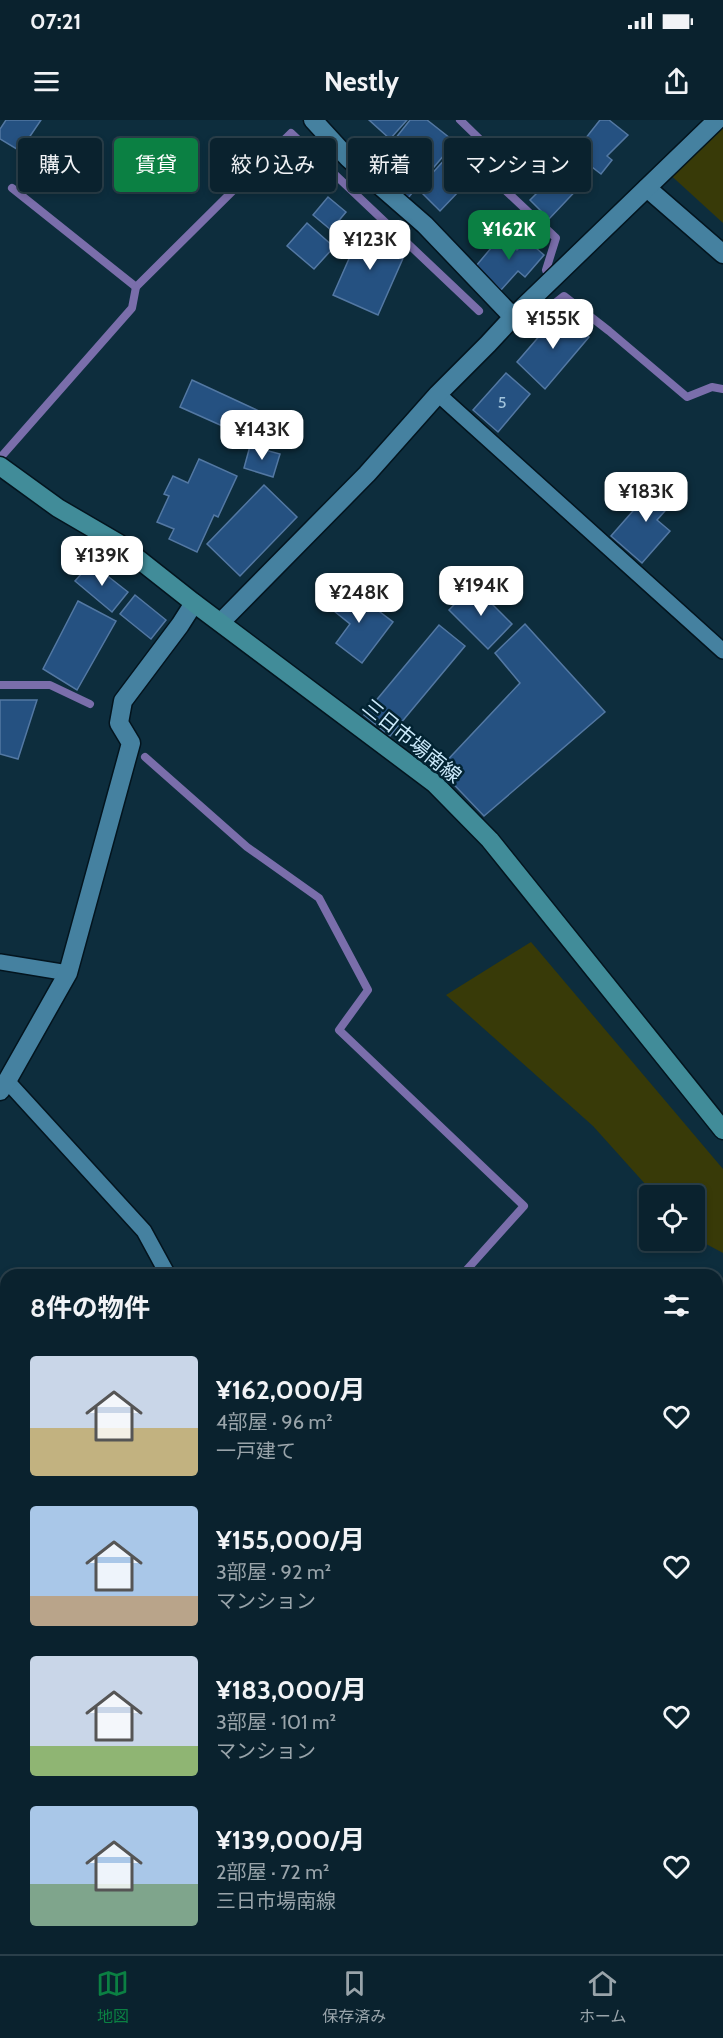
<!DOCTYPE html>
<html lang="ja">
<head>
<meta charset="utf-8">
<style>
	:root { --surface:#0a222e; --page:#132a36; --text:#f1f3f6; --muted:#99a4aa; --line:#2a3f4a; --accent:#0b8043 }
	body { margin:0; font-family:Cabin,"Noto Sans JP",sans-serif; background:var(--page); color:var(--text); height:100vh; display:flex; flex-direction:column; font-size:22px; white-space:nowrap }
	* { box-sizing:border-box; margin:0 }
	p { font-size:20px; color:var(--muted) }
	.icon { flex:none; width:33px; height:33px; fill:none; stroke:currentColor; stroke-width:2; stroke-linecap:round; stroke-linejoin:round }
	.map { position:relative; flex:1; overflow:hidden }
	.sheet { position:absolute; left:0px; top:1149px; width:723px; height:686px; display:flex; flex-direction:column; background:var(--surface); border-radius:18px 18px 0 0; box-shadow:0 3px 9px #0003,0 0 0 2px var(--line) }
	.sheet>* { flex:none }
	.guide { position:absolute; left:18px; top:18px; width:687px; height:54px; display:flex; gap:12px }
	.buttons { position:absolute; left:639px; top:1065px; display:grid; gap:12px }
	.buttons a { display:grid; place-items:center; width:66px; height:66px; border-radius:6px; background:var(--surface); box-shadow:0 3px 9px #0003,0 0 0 2px var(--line); font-size:30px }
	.price { position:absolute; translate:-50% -51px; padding:0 14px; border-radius:12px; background:#fff; color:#222; font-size:20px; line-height:39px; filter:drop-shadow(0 2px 3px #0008) }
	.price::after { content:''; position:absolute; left:50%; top:36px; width:18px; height:14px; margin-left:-9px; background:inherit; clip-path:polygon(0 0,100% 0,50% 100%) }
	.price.selected { background:var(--accent); color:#fff }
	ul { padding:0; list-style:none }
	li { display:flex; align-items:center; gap:18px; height:150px; padding:0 30px }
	li span { display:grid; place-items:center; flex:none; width:168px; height:120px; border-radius:6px; color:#555 }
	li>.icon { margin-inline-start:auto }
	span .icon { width:72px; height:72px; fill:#fffc; stroke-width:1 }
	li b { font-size:26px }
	h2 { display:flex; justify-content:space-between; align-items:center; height:72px; padding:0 30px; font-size:26px }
	.pill { padding:0 21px; border-radius:6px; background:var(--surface); box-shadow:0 3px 9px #0003,0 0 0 2px var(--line); font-size:21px; line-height:54px }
	.pill.selected { background:var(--accent); color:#fff }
	.status { display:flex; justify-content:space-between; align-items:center; height:42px; padding:0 30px; background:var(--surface); direction:ltr }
	.status svg { height:16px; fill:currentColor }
	header { display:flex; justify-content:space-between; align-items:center; height:78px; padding:0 30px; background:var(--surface); font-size:27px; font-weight:700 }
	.tab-bar { display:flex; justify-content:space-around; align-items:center; height:84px; border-top:2px solid var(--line); background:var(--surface); font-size:16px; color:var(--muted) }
	.tab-bar a { display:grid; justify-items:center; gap:3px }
	.tab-bar .selected { color:var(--accent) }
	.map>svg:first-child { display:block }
	.green { fill:#383a08 }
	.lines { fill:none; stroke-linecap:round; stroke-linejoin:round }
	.stream { stroke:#7a6eab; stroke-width:8 }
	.building { fill:#255181; stroke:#5378a3; stroke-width:1.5 }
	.service-casing { stroke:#03141e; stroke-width:18 }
	.minor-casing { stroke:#03141e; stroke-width:21 }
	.secondary-casing { stroke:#03141e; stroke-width:21 }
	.service { stroke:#4581a0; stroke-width:15 }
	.minor { stroke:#4581a0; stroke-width:18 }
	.secondary { stroke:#418c99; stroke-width:18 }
	.labels { text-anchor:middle; stroke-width:5; stroke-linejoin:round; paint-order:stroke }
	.number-label { font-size:16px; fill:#a2c4dc }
	.street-label { font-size:20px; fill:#cceafb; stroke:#022332 }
</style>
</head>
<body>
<div class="status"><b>07:21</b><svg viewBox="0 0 49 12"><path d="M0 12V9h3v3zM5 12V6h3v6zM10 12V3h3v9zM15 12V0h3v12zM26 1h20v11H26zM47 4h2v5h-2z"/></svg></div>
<header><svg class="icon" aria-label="menu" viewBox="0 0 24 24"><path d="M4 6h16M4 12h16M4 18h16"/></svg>Nestly<svg class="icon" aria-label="share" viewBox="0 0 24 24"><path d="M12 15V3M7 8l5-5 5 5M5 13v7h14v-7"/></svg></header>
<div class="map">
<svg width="723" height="1834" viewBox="0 0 723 1834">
	<rect width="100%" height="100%" fill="#0d2d3d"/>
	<g class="green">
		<polygon points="723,0 723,103 665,50"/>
		<polygon points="531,822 723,1049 723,1133 695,1118 694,1076 655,1075 593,1006 446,875"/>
	</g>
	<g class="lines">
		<g class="stream">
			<polyline points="460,0 495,34 487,53 556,118 546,150"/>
			<polyline points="12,68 136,167 291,13 479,191"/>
			<polyline points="530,203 564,176 609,211 687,277 712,267 723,269"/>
			<polyline points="0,338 132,188 136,167"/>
			<polyline points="0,565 50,565 90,584"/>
			<polyline points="145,637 247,727 319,778 368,870 339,910 524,1086 462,1155"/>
			<polyline points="717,1455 723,1462"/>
			<polyline points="363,1834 368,1828"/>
		</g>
	</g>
	<g class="building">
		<polygon points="6,0 41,0 20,31 0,19 0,9"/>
		<polygon points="369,0 407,0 390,19"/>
		<polygon points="410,0 427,0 455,22 408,78 372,48"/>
		<polygon points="600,0 609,0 628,15 607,36 612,40 601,54 574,33"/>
		<polygon points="456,27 480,49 440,91 418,69"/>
		<polygon points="555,33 584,62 549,99 530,80 539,71 529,60"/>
		<polygon points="328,77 346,92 331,110 313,95"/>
		<polygon points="307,103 334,127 314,149 287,126"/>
		<polygon points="363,107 408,127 378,195 333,175"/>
		<polygon points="502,115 517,130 527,120 544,135 525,157 518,151 501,170 476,146"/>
		<polygon points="561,191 589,217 545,269 517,242"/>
		<polygon points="506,253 530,274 498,312 473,290"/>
		<polygon points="192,260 259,291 247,317 180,287"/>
		<polygon points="250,326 280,334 273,357 244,348"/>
		<polygon points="199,339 237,356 218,397 214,395 197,432 169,419 174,409 157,402 169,376 164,374 173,356 188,363"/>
		<polygon points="661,359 679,375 657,400 670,411 642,443 611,416"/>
		<polygon points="264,365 297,397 240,456 207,424"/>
		<polygon points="91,443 128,472 112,492 75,461"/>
		<polygon points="473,465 512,504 488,529 449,490"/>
		<polygon points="346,466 393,502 362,543 336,523 350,504 329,487"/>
		<polygon points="135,475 166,500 151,519 120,494"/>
		<polygon points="78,481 116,501 77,570 43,549"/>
		<polygon points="525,504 605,592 484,696 439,649 520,563 495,533"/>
		<polygon points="439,505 465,526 390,616 364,595"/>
		<polygon points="0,580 37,580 18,639 0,634"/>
	</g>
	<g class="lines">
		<g class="service-casing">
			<g id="service">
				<polyline points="438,274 723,531"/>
				<polyline points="0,842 68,853"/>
				<polyline points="7,961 144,1111 168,1155"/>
				<polyline points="717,1640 723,1653"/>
			</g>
		</g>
		<g class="minor-casing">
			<g id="minor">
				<polyline points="313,0 348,38 425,105 513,197"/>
				<polyline points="647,68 723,134"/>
				<polyline points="221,502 367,354 438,274 488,224 513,197 717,0"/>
				<polyline points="0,971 7,961 68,853 131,623 119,603 123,581 180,505 194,483"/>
				<polyline points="717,1220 723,1213"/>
				<polyline points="0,1548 6,1552"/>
				<polyline points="483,1828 488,1834"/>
			</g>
		</g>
		<g class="secondary-casing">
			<polyline id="secondary" points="0,346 58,388 118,423 194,483 434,663 490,720 723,1010"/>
		</g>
		<use href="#service" class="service"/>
		<use href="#minor" class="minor"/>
		<use href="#secondary" class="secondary"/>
	</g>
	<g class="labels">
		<g class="number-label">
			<text x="502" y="288">5</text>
		</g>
		<g class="street-label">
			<text transform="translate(412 621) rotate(39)" y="7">三日市場南線</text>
		</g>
	</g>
</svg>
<div class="buttons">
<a><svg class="icon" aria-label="locate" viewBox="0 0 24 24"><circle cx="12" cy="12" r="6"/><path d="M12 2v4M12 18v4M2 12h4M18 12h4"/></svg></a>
</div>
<b class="price selected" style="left:509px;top:141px">¥162K</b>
<b class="price" style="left:370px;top:151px">¥123K</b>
<b class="price" style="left:553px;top:230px">¥155K</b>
<b class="price" style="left:262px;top:341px">¥143K</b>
<b class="price" style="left:646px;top:403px">¥183K</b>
<b class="price" style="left:102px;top:467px">¥139K</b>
<b class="price" style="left:481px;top:497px">¥194K</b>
<b class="price" style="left:359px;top:504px">¥248K</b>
<div class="guide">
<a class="pill">購入</a>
<a class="pill selected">賃貸</a>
<a class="pill">絞り込み</a>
<a class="pill">新着</a>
<a class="pill">マンション</a>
</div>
<section class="sheet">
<h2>8件の物件<svg class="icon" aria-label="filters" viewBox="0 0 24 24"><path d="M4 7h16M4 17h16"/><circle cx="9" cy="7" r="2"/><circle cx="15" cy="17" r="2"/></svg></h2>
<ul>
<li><span style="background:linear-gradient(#c9d6e8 60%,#c2b280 0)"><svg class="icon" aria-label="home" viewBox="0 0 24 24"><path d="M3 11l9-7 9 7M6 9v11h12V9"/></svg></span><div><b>¥162,000/月</b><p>4部屋 · 96 m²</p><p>一戸建て</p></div><svg class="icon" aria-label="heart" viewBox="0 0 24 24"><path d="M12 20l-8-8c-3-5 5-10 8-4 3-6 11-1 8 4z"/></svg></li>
<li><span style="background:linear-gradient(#a9c7e8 75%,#b9a48a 0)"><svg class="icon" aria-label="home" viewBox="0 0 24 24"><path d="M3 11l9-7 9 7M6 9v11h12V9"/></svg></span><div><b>¥155,000/月</b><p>3部屋 · 92 m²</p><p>マンション</p></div><svg class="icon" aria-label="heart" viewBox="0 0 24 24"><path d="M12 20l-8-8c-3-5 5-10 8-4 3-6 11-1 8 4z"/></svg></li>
<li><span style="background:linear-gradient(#c9d6e8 75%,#8fb573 0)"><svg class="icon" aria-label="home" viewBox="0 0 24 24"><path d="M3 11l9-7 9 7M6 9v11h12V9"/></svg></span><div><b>¥183,000/月</b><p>3部屋 · 101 m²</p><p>マンション</p></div><svg class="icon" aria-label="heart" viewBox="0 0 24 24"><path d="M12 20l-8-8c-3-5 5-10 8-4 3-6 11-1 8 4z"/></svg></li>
<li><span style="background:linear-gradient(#a9c7e8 65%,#7fa58c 0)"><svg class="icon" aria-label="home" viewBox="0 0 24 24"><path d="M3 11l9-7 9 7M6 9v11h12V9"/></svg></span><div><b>¥139,000/月</b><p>2部屋 · 72 m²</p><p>三日市場南線</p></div><svg class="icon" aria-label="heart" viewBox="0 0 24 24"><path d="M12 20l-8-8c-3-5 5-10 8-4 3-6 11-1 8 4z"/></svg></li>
</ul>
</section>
</div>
<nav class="tab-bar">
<a class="selected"><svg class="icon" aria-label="map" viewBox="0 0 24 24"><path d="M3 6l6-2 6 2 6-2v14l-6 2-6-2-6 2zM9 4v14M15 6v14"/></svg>地図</a>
<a><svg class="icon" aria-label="saved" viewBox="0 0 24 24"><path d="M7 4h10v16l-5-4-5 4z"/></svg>保存済み</a>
<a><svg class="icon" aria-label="home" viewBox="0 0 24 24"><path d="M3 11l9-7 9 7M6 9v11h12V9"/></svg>ホーム</a>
</nav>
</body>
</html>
